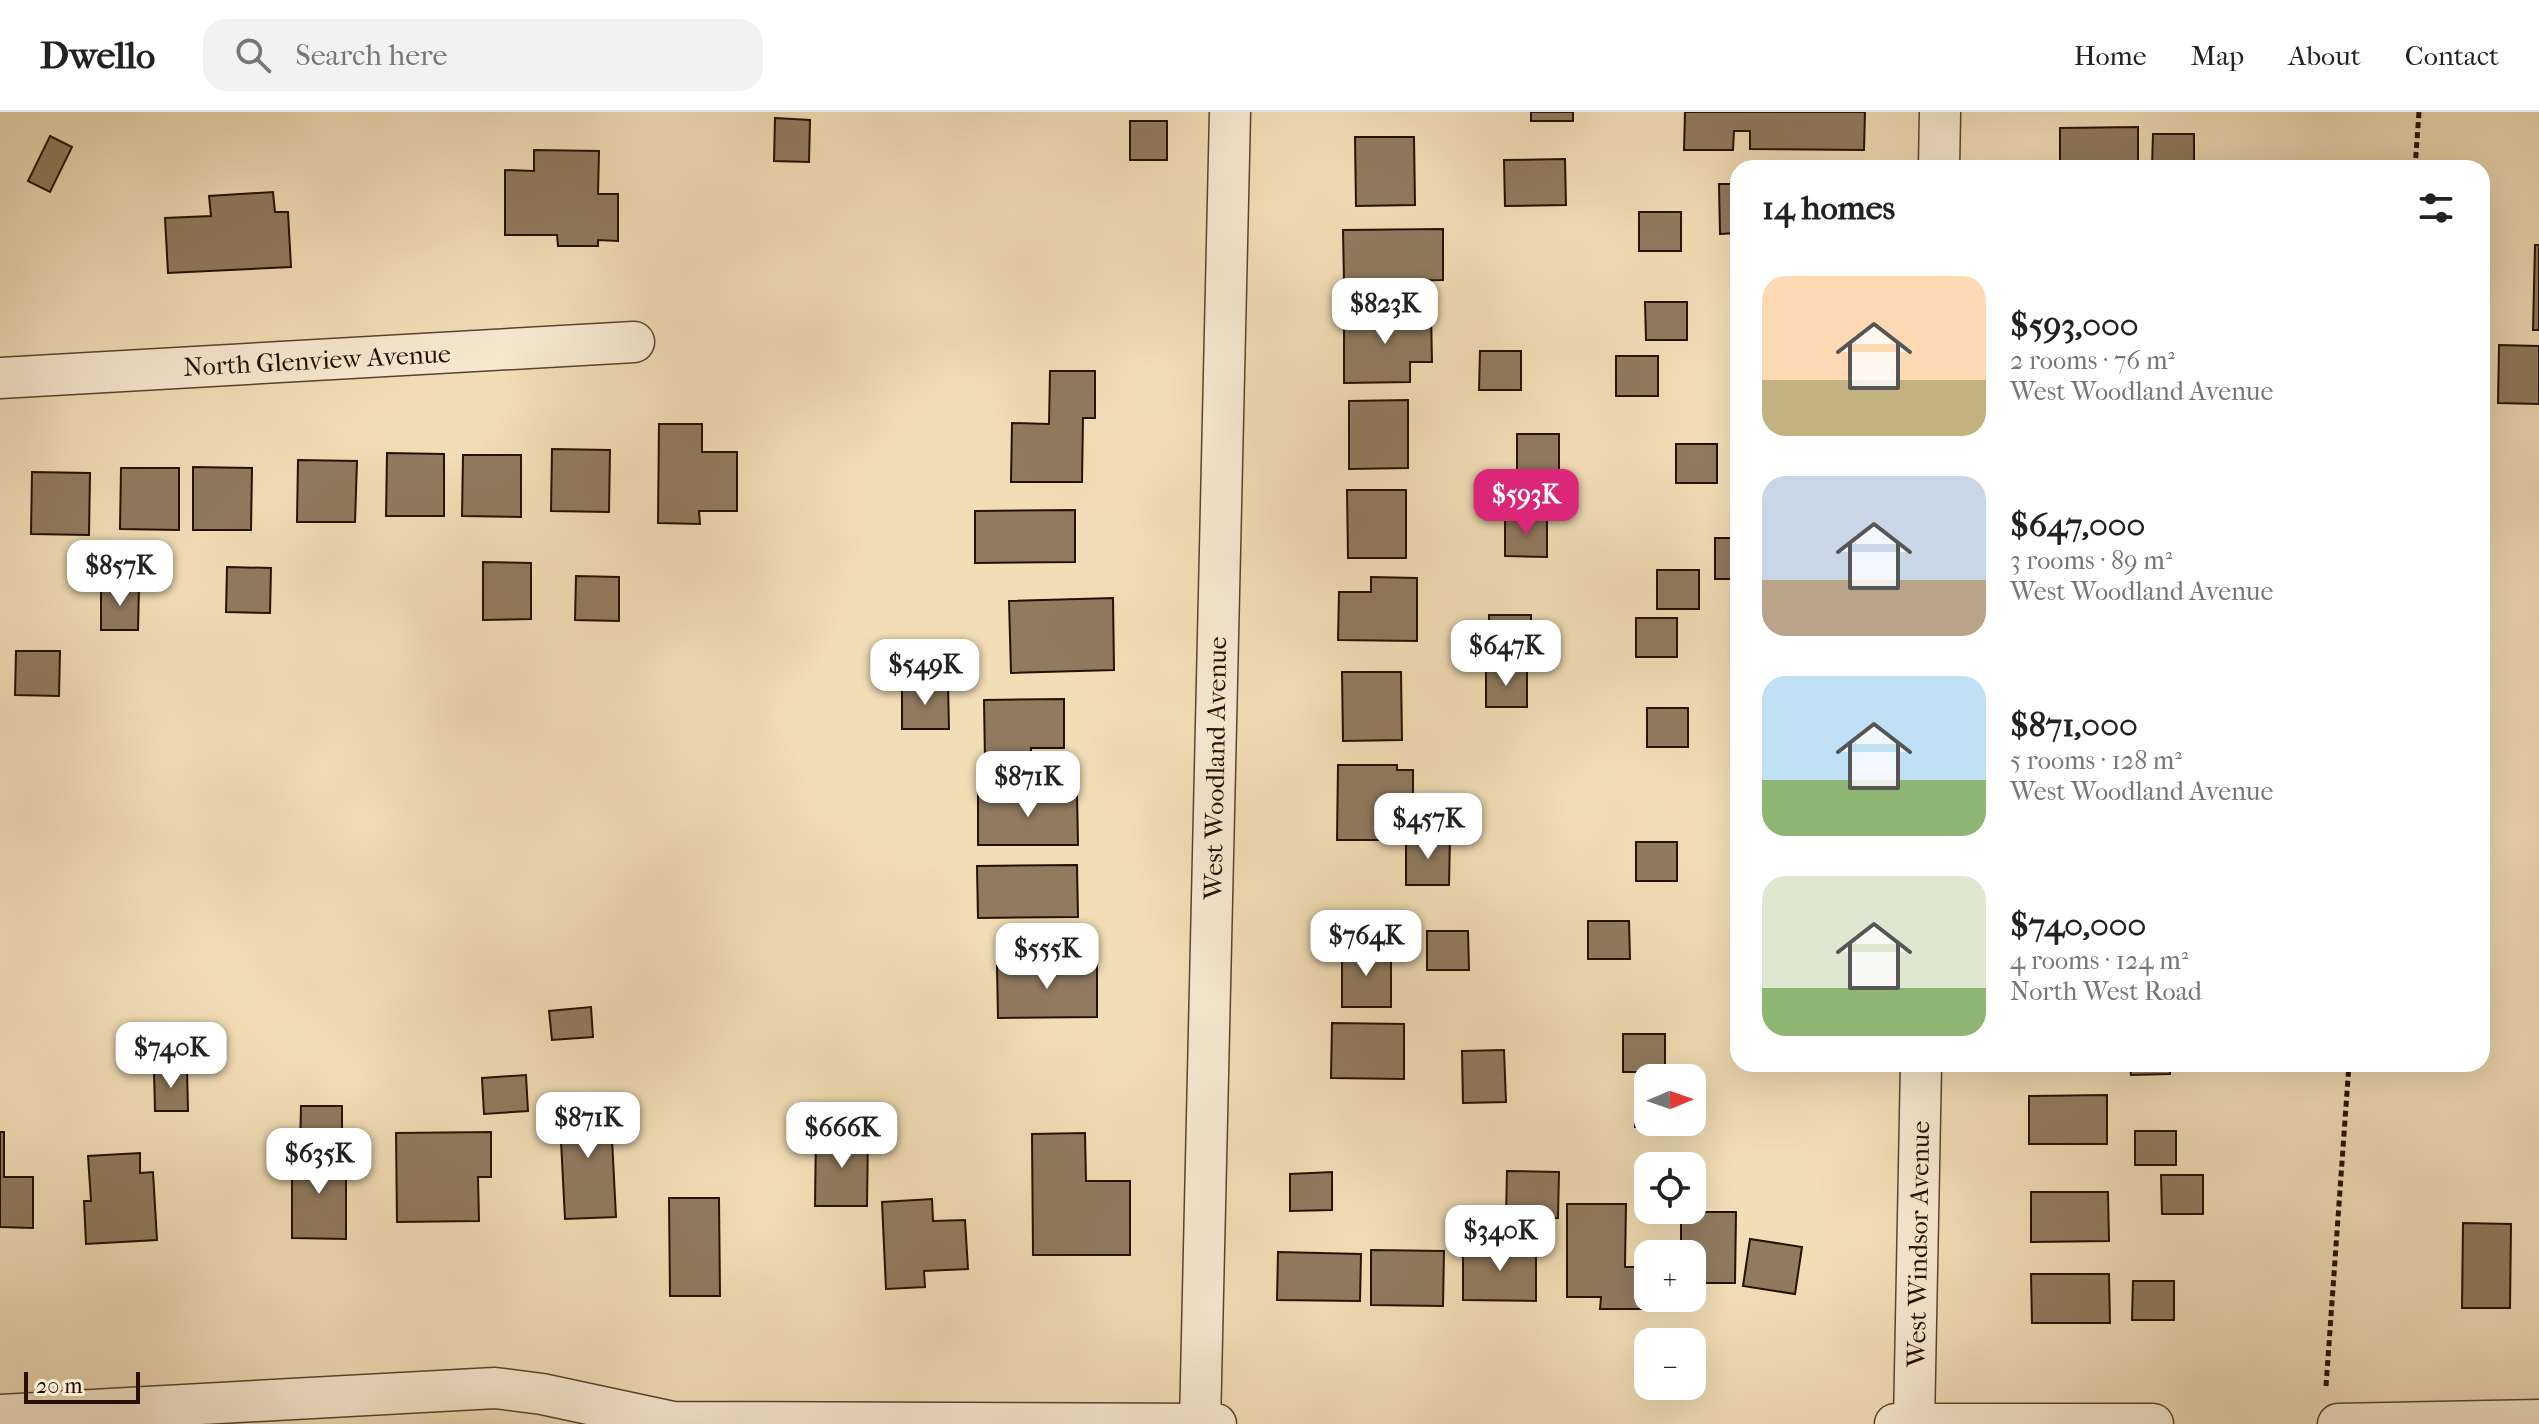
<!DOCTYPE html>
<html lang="en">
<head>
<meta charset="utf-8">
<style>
	:root { --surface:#fff; --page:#f2f2f2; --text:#222; --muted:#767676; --line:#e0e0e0; --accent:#db2777 }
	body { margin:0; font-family:"IM FELL French Canon",serif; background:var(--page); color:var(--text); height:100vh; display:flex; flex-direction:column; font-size:30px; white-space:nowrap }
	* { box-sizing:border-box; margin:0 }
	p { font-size:26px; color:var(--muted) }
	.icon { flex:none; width:44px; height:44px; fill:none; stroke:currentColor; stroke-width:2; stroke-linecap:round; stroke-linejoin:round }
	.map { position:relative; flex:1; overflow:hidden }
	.panel { position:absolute; left:1730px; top:48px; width:760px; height:912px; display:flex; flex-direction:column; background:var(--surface); border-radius:24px; box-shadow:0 8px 32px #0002 }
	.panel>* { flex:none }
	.needle { width:52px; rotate:88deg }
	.buttons { position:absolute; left:1634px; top:952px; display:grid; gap:16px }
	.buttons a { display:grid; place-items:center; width:72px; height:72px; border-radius:16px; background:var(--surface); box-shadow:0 8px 32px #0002; font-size:40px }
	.scale { position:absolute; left:24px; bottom:20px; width:116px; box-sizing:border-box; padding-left:8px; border:4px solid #271000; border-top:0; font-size:22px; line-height:28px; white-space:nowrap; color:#271000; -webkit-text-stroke:6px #f6e9d0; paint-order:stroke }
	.price { position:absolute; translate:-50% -68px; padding:0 18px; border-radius:16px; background:#fff; color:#222; font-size:26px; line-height:52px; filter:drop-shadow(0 2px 4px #0008) }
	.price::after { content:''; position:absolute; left:50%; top:48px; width:24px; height:18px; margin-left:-12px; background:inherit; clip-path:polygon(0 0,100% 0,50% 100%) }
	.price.selected { background:var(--accent); color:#fff }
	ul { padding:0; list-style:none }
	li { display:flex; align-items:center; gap:24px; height:200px; padding:0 32px }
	li span { display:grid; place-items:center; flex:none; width:224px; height:160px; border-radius:24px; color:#555 }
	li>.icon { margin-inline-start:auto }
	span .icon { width:96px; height:96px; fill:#fffc; stroke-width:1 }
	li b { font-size:34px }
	h2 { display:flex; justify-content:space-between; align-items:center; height:96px; padding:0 32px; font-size:34px }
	header { display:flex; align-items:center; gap:48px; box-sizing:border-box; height:112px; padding:0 40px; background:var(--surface); border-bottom:2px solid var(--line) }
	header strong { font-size:38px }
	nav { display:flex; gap:44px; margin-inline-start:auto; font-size:28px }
	.search { width:560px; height:72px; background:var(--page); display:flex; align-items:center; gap:20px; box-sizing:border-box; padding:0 28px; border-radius:24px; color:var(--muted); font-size:30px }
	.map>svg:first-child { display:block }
	.building { fill:#907b5f; stroke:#271000; stroke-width:2 }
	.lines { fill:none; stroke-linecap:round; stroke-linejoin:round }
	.street-casing { stroke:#5a432e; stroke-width:43 }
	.path { stroke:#271000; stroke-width:5; stroke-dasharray:6 4; stroke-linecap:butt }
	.street { stroke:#f6e9d0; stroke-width:40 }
	.labels { text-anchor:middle; stroke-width:8; stroke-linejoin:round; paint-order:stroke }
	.street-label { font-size:26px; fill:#271000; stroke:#f6e9d0 }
</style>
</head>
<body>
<header>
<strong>Dwello</strong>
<div class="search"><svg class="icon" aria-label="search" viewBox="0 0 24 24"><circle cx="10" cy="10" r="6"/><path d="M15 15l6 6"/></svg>Search here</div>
<nav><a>Home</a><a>Map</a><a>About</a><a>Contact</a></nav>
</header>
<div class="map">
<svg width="2539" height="1312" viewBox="0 0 2539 1312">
	<rect width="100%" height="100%" fill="#f1ddb6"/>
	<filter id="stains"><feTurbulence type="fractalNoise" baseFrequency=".0025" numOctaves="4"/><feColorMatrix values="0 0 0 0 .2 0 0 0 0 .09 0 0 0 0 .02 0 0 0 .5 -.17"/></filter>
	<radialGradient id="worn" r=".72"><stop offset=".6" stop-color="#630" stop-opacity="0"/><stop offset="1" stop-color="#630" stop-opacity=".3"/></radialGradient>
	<g class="building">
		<rect x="1531" y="0" width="42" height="9"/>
		<polygon points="1685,0 1865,0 1864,38 1750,37 1750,19 1734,19 1733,38 1684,38"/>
		<polygon points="775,6 810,8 809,50 774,49"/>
		<rect x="1130" y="9" width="37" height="39"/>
		<polygon points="2138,15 2138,56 2060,56 2060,16"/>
		<polygon points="2153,22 2194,22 2194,56 2152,56"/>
		<polygon points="50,24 72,35 50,80 28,69"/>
		<polygon points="1355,25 1414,25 1415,93 1356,94"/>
		<polygon points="534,38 599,39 598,82 618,82 618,129 598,128 598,134 558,134 557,123 505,123 505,58 534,59"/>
		<polygon points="1565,47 1566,93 1505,94 1504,48"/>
		<polygon points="1719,72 1738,72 1738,121 1720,122"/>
		<polygon points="273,80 275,100 288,100 291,155 168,161 165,106 211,104 209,84"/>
		<rect x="1639" y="100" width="42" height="39"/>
		<polygon points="1443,117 1443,168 1344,170 1343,118"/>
		<polygon points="2535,133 2539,133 2539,218 2533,218"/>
		<polygon points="1645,190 1687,190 1687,228 1646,228"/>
		<polygon points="1431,200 1432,250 1410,250 1410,270 1344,271 1344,201"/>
		<polygon points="2499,233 2539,234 2539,292 2498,291"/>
		<polygon points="1480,239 1521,239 1521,278 1479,278"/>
		<rect x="1616" y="244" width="42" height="40"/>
		<polygon points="1050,259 1095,259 1095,306 1083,306 1082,370 1011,370 1012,311 1049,312"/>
		<polygon points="1408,288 1408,356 1349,357 1349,289"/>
		<polygon points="659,312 702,312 702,340 737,340 737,399 699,399 700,412 658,411"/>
		<rect x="1517" y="322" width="42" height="39"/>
		<rect x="1676" y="332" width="41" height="39"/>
		<polygon points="552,337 610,338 609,400 551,399"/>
		<polygon points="387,341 444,342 444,404 386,404"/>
		<polygon points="463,343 521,343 521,405 462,404"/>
		<polygon points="298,348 357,349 355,410 297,410"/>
		<polygon points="193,355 252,356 251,418 193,418"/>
		<polygon points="121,356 179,356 179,418 120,417"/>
		<polygon points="32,360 90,361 89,423 31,422"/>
		<polygon points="1347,378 1406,378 1406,446 1348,446"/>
		<polygon points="1075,398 1075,450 975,451 975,399"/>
		<polygon points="1505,406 1547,406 1547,445 1505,444"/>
		<rect x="1715" y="426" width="23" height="41"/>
		<polygon points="483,450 531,451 531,507 483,508"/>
		<polygon points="227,455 271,456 270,501 226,500"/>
		<rect x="1657" y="458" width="42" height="39"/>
		<polygon points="576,464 619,465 619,509 575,508"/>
		<polygon points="1371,465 1417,466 1417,529 1338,528 1339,480 1371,480"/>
		<polygon points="101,474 139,474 138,518 101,518"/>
		<polygon points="1113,486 1114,558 1011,561 1009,489"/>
		<rect x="1489" y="503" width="42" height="39"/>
		<rect x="1636" y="506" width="41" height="39"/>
		<polygon points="16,539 60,539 59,584 15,583"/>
		<rect x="1486" y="556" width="41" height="39"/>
		<polygon points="1342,560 1401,560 1402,628 1343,629"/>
		<polygon points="902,573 948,573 949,617 902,617"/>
		<polygon points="1064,587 1064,636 1031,636 1031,649 985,649 984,588"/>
		<rect x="1647" y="596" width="41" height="39"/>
		<polygon points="1338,653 1397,653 1397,658 1413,658 1413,690 1397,689 1397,728 1337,728"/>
		<polygon points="1077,681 1078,733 978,733 978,682"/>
		<polygon points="1406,726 1450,726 1449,773 1406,773"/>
		<rect x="1636" y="730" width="41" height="39"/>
		<polygon points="1077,753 1078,805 978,806 977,754"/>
		<polygon points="1588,809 1629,809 1630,847 1588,847"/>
		<polygon points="1427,819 1468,819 1469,858 1427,858"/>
		<rect x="1342" y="837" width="49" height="58"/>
		<polygon points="1097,853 1097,905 998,906 997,854"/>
		<rect x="1735" y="862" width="3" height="85"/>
		<polygon points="591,895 593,925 552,928 549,899"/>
		<polygon points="1332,911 1404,912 1404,967 1331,966"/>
		<rect x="1623" y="922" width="42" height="38"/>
		<polygon points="1504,938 1506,990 1463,991 1462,939"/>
		<polygon points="2130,952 2170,952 2170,962 2131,963"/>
		<polygon points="187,957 188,999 155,999 154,958"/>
		<polygon points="526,963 528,999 484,1002 482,966"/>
		<polygon points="1635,976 1648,976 1648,1010 1677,1010 1677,1015 1635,1015"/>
		<polygon points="2107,983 2107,1032 2029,1032 2029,984"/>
		<polygon points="610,988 616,1105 565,1107 559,990"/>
		<polygon points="301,994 342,994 342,1038 300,1038"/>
		<rect x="2135" y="1019" width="41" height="34"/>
		<polygon points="0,1020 4,1020 4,1065 33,1065 33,1116 0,1115"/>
		<polygon points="491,1020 491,1065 478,1065 479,1109 397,1110 396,1021"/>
		<polygon points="816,1021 868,1021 867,1094 815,1094"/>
		<polygon points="1085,1021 1086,1069 1130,1069 1130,1143 1033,1143 1032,1022"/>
		<polygon points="292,1040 346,1041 346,1127 292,1126"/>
		<polygon points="140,1041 140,1061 153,1060 157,1128 86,1132 84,1089 91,1089 88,1044"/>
		<polygon points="1507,1059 1559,1060 1558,1106 1506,1105"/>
		<polygon points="1332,1060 1332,1098 1290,1099 1290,1062"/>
		<polygon points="2161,1063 2203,1063 2203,1102 2162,1102"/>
		<polygon points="2031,1080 2108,1080 2109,1129 2031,1130"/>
		<polygon points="669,1086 719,1086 720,1184 670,1184"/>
		<polygon points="932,1087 933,1109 965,1108 968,1157 924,1159 925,1175 886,1177 882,1090"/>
		<polygon points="1567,1092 1626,1092 1625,1155 1648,1155 1649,1197 1600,1197 1601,1185 1567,1185"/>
		<polygon points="1681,1100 1736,1100 1735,1171 1692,1171 1692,1142 1681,1142"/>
		<polygon points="2463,1111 2511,1112 2510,1196 2462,1196"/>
		<polygon points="1750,1127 1802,1135 1795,1182 1743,1174"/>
		<polygon points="1463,1133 1536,1134 1536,1189 1463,1188"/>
		<polygon points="1371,1138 1444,1139 1443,1194 1371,1193"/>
		<polygon points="1278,1140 1361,1142 1360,1189 1277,1188"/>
		<polygon points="2031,1162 2109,1162 2110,1211 2032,1211"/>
		<polygon points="2133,1169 2174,1169 2174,1208 2132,1208"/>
	</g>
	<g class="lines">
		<g class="street-casing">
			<g id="street">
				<polyline points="1939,56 1940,0"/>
				<polyline points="0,266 634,230"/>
				<polyline points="0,1303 495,1276 542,1282 673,1310 1216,1312"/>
				<polyline points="1200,1312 1230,0"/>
				<polyline points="1895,1312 2153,1312"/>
				<polyline points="1914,1312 1921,952"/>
				<polyline points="2338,1312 2539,1308"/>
			</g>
		</g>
		<g class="path">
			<polyline points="2415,56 2419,0"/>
			<polyline points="2326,1274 2349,952"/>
		</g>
		<use href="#street" class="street"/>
	</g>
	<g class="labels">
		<g class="street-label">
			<text transform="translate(317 248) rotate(-3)" y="9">North Glenview Avenue</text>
			<text transform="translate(1215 656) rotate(-89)" y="9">West Woodland Avenue</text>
			<text transform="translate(1918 1132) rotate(-89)" y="9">West Windsor Avenue</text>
		</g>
	</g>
	<rect width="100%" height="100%" filter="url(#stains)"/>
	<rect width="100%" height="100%" fill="url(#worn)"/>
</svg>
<div class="buttons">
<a><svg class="needle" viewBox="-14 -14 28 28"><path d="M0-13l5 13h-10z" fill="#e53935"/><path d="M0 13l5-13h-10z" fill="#767676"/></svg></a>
<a><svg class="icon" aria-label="locate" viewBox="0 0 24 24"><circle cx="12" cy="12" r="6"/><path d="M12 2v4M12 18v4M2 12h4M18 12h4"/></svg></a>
<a>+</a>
<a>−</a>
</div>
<div class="scale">20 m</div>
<b class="price" style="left:1385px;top:234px">$823K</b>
<b class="price selected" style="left:1526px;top:425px">$593K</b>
<b class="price" style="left:120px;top:496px">$857K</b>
<b class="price" style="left:1506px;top:576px">$647K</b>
<b class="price" style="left:925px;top:595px">$549K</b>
<b class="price" style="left:1028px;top:707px">$871K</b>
<b class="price" style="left:1428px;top:749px">$457K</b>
<b class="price" style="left:1366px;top:866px">$764K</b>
<b class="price" style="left:1047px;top:879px">$555K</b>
<b class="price" style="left:171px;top:978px">$740K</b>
<b class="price" style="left:588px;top:1048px">$871K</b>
<b class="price" style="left:842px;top:1058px">$666K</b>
<b class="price" style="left:319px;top:1084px">$635K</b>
<b class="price" style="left:1500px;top:1161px">$340K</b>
<section class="panel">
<h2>14 homes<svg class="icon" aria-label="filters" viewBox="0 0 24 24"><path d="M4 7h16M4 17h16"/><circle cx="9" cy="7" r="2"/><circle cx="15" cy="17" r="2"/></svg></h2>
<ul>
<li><span style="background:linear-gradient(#ffd9b3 65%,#c2b280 0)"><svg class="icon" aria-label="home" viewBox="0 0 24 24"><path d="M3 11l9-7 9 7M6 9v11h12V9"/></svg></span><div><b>$593,000</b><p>2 rooms · 76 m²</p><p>West Woodland Avenue</p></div></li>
<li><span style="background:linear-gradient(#c9d6e8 65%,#b9a48a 0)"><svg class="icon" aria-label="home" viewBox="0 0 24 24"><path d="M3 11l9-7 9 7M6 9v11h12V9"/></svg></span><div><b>$647,000</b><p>3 rooms · 89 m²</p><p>West Woodland Avenue</p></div></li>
<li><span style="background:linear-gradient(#bfe0f5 65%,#8fb573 0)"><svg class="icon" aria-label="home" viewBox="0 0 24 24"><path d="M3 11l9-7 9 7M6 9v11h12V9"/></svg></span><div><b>$871,000</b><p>5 rooms · 128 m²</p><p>West Woodland Avenue</p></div></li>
<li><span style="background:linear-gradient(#dfe7d0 70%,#8fb573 0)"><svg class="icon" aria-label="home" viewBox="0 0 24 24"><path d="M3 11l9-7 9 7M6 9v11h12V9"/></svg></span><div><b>$740,000</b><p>4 rooms · 124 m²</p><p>North West Road</p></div></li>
</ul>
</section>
</div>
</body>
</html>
